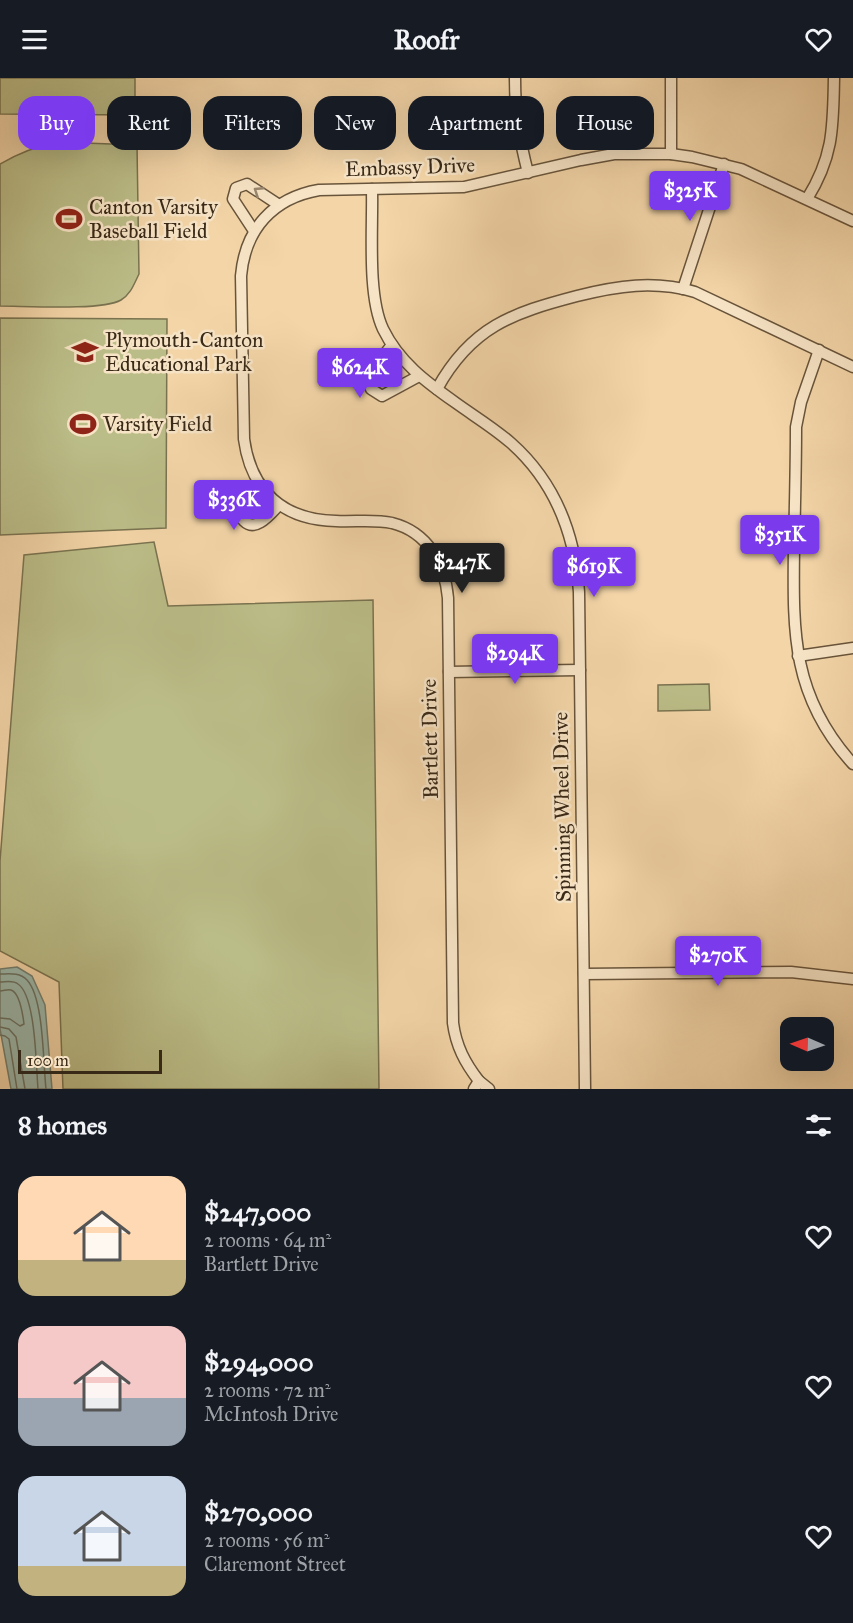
<!DOCTYPE html>
<html lang="en">
<head>
<meta charset="utf-8">
<style>
	:root { --surface:#171b24; --page:#242831; --text:#f1f3f6; --muted:#9ea1a6; --accent:#7c3aed }
	body { margin:0; font-family:"IM FELL Great Primer",serif; background:var(--page); color:var(--text); height:100vh; display:flex; flex-direction:column; font-size:22px; white-space:nowrap }
	* { box-sizing:border-box; margin:0 }
	p { font-size:20px; color:var(--muted) }
	.icon { flex:none; width:33px; height:33px; fill:none; stroke:currentColor; stroke-width:2; stroke-linecap:round; stroke-linejoin:round }
	.map { position:relative; height:1011px; overflow:hidden }
	.drawer { display:flex; flex-direction:column; background:var(--surface); flex:1 }
	.drawer>* { flex:none }
	.banner { position:absolute; left:18px; top:18px; width:818px; height:54px; display:flex; gap:12px }
	.needle { width:39px; rotate:272deg }
	.buttons { position:absolute; left:780px; top:939px; display:grid; gap:12px }
	.buttons a { display:grid; place-items:center; width:54px; height:54px; border-radius:12px; background:var(--surface); box-shadow:0 6px 24px #0002; font-size:30px }
	.scale { position:absolute; left:18px; bottom:15px; width:144px; box-sizing:border-box; padding-left:6px; border:3px solid #392917; border-top:0; font-size:16px; line-height:21px; white-space:nowrap; color:#392917; -webkit-text-stroke:4px #f7e4c6; paint-order:stroke }
	.price { position:absolute; translate:-50% -51px; padding:0 14px; border-radius:6px; background:var(--accent); color:#fff; font-size:20px; line-height:39px; filter:drop-shadow(0 2px 3px #0008) }
	.price::after { content:''; position:absolute; left:50%; top:36px; width:18px; height:14px; margin-left:-9px; background:inherit; clip-path:polygon(0 0,100% 0,50% 100%) }
	.price.current { background:#222; color:#fff }
	ul { padding:0; list-style:none }
	li { display:flex; align-items:center; gap:18px; height:150px; padding:0 18px }
	li span { display:grid; place-items:center; flex:none; width:168px; height:120px; border-radius:18px; color:#555 }
	li>.icon { margin-inline-start:auto }
	span .icon { width:72px; height:72px; fill:#fffc; stroke-width:1 }
	li b { font-size:26px }
	h2 { display:flex; justify-content:space-between; align-items:center; height:72px; padding:0 18px; font-size:26px }
	.chip { padding:0 21px; border-radius:18px; background:var(--surface); box-shadow:0 6px 24px #0002; font-size:21px; line-height:54px }
	.chip.current { background:var(--accent); color:#fff }
	header { display:flex; justify-content:space-between; align-items:center; height:78px; padding:0 18px; background:var(--surface); font-size:27px; font-weight:700 }
	.map>svg:first-child { display:block }
	.green { fill:#bbbd88; stroke:#7a7350; stroke-width:1.5 }
	.water { fill:#9bb8ac; stroke:#747f70; stroke-width:1.5 }
	.lines { fill:none; stroke-linecap:round; stroke-linejoin:round }
	.shore { stroke:#6a7062; stroke-width:1.5 }
	.street-casing { stroke:#68543b; stroke-width:13 }
	.street { stroke:#f7e4c6; stroke-width:10 }
	.oneway { stroke:#98866e }
	.labels { text-anchor:middle; stroke-width:5; stroke-linejoin:round; paint-order:stroke }
	.street-label { font-size:21px; fill:#392917; stroke:#f7e4c6 }
	.poi-label { font-size:21px; fill:#392917; stroke:#f7e4c6; text-anchor:start }
</style>
</head>
<body>
<header><svg class="icon" aria-label="menu" viewBox="0 0 24 24"><path d="M4 6h16M4 12h16M4 18h16"/></svg>Roofr<svg class="icon" aria-label="heart" viewBox="0 0 24 24"><path d="M12 20l-8-8c-3-5 5-10 8-4 3-6 11-1 8 4z"/></svg></header>
<div class="map">
<svg width="853" height="1011" viewBox="0 0 853 1011">
	<rect width="100%" height="100%" fill="#f3d5a8"/>
	<filter id="stains"><feTurbulence type="fractalNoise" baseFrequency=".00333" numOctaves="4"/><feColorMatrix values="0 0 0 0 .2 0 0 0 0 .09 0 0 0 0 .02 0 0 0 .5 -.17"/></filter>
	<radialGradient id="worn" r=".72"><stop offset=".6" stop-color="#630" stop-opacity="0"/><stop offset="1" stop-color="#630" stop-opacity=".3"/></radialGradient>
	<g class="green">
		<polygon points="0,0 135,0 135,37 0,36"/>
		<rect x="34" y="47" width="54" height="10"/>
		<path d="M58 64 137 67 139 196C134 206 131 216 121 222 102 233 25 228 0 228V86C19 75 37 68 58 64Z"/>
		<polygon points="0,240 167,241 166,450 0,457"/>
		<polygon points="154,464 168,528 373,522 379,1011 63,1011 59,904 0,873 0,783 24,477"/>
		<polygon points="709,606 710,632 658,633 658,607"/>
	</g>
	<polygon class="water" points="17,889 32,898 45,927 52,1011 11,1011 0,951 0,891"/>
	<g class="lines">
		<g class="shore">
			<path d="M0 896C9 896 19 894 27 902 44 920 43 985 46 1011"/>
			<path d="M0 904C6 904 13 902 18 906 36 918 36 989 38 1011"/>
			<path d="M0 913C4 913 7 911 11 912 20 915 23 938 24 946L20 948 10 941 0 940"/>
			<polyline points="0,949 9,951 16,959 25,1011"/>
			<polyline points="0,957 5,958 9,961 17,1011"/>
		</g>
		<g class="street-casing">
			<g id="street">
				<path d="M515 0C515 37 519 59 528 95"/>
				<polyline points="671,0 671,76"/>
				<path d="M372 111C373 150 367 217 383 251 399 284 426 304 456 325 474 338 494 350 511 365 555 404 575 457 579 514L585 1011"/>
				<path d="M807 121C834 78 833 48 834 0"/>
				<polyline points="254,153 233,121 236,110 247,106 279,127"/>
				<polyline points="683,211 724,86"/>
				<polyline points="392,267 367,298 371,311 382,318 419,298"/>
				<path d="M819 272 801 324 796 349C796 389 795 428 794 468 793 553 791 618 853 686"/>
				<path d="M437 311C471 249 512 235 577 218 617 208 654 202 695 214L853 289"/>
				<path d="M257 403 240 430C239 435 240 439 244 443 256 455 271 435 279 427"/>
				<polyline points="798,578 853,570"/>
				<polyline points="449,594 580,592"/>
				<polyline points="584,896 791,894 853,901"/>
				<polyline points="479,1003 489,1011"/>
				<path d="M474 1011 479 1003C465 985 456 968 453 945L448 520C445 486 428 454 392 445 374 441 355 444 336 443 283 442 251 413 244 361L241 198C245 151 273 120 319 112L464 109 581 82 614 76H671L692 79 741 91 853 143"/>
			</g>
		</g>
		<use href="#street" class="street"/>
	</g>
	<defs><path id="oneway-chevron" d="M-2-3.5L2.5 0L-2 3.5" fill="none" stroke-width="1.6" stroke-linecap="round" stroke-linejoin="round" transform="scale(1.5)"/></defs>
	<use class="oneway" href="#oneway-chevron" transform="translate(258 113) rotate(-147)"/>
	<defs>
		<g id="stadium-bare" transform="scale(2.07)"><path d="M0-5a6.5 5 0 1 0 0 10a6.5 5 0 1 0 0-10ZM-3.5-1.8h7v3.6h-7Z" fill="#8f2418" stroke="#f7e4c6" stroke-width="2.5" paint-order="stroke"/></g>
		<g id="school-bare" transform="scale(2.07)"><path d="M0-5L7-2L0 1L-7-2ZM-4 1L0 2.5L4 1V4Q0 6-4 4Z" fill="#8f2418" stroke="#f7e4c6" stroke-width="2.5" paint-order="stroke"/></g>
	</defs>
	<g fill-rule="evenodd">
		<use href="#stadium-bare" x="69" y="141"/>
		<use href="#school-bare" x="85" y="274"/>
		<use href="#stadium-bare" x="83" y="346"/>
	</g>
	<g class="labels">
		<g class="street-label">
			<text transform="translate(410 89) rotate(-2)" y="7">Embassy Drive</text>
			<text transform="translate(430 661) rotate(-91)" y="7">Bartlett Drive</text>
			<text transform="translate(562 729) rotate(-91)" y="7">Spinning Wheel Drive</text>
		</g>
		<g class="poi-label">
			<text x="89" y="136">Canton Varsity<tspan x="89" dy="24">Baseball Field</tspan></text>
			<text x="105" y="269">Plymouth-Canton<tspan x="105" dy="24">Educational Park</tspan></text>
			<text x="103" y="353">Varsity Field</text>
		</g>
	</g>
	<rect width="100%" height="100%" filter="url(#stains)"/>
	<rect width="100%" height="100%" fill="url(#worn)"/>
</svg>
<div class="buttons">
<a><svg class="needle" viewBox="-14 -14 28 28"><path d="M0-13l5 13h-10z" fill="#e53935"/><path d="M0 13l5-13h-10z" fill="#9ea1a6"/></svg></a>
</div>
<div class="scale">100 m</div>
<b class="price" style="left:690px;top:144px">$325K</b>
<b class="price" style="left:360px;top:321px">$624K</b>
<b class="price" style="left:234px;top:453px">$336K</b>
<b class="price" style="left:780px;top:488px">$351K</b>
<b class="price current" style="left:462px;top:516px">$247K</b>
<b class="price" style="left:594px;top:520px">$619K</b>
<b class="price" style="left:515px;top:607px">$294K</b>
<b class="price" style="left:718px;top:909px">$270K</b>
<div class="banner">
<a class="chip current">Buy</a>
<a class="chip">Rent</a>
<a class="chip">Filters</a>
<a class="chip">New</a>
<a class="chip">Apartment</a>
<a class="chip">House</a>
</div>
</div>
<section class="drawer">
<h2>8 homes<svg class="icon" aria-label="filters" viewBox="0 0 24 24"><path d="M4 7h16M4 17h16"/><circle cx="9" cy="7" r="2"/><circle cx="15" cy="17" r="2"/></svg></h2>
<ul>
<li><span style="background:linear-gradient(#ffd9b3 70%,#c2b280 0)"><svg class="icon" aria-label="home" viewBox="0 0 24 24"><path d="M3 11l9-7 9 7M6 9v11h12V9"/></svg></span><div><b>$247,000</b><p>2 rooms · 64 m²</p><p>Bartlett Drive</p></div><svg class="icon" aria-label="heart" viewBox="0 0 24 24"><path d="M12 20l-8-8c-3-5 5-10 8-4 3-6 11-1 8 4z"/></svg></li>
<li><span style="background:linear-gradient(#f6c9c9 60%,#9aa5b1 0)"><svg class="icon" aria-label="home" viewBox="0 0 24 24"><path d="M3 11l9-7 9 7M6 9v11h12V9"/></svg></span><div><b>$294,000</b><p>2 rooms · 72 m²</p><p>McIntosh Drive</p></div><svg class="icon" aria-label="heart" viewBox="0 0 24 24"><path d="M12 20l-8-8c-3-5 5-10 8-4 3-6 11-1 8 4z"/></svg></li>
<li><span style="background:linear-gradient(#c9d6e8 75%,#c2b280 0)"><svg class="icon" aria-label="home" viewBox="0 0 24 24"><path d="M3 11l9-7 9 7M6 9v11h12V9"/></svg></span><div><b>$270,000</b><p>2 rooms · 56 m²</p><p>Claremont Street</p></div><svg class="icon" aria-label="heart" viewBox="0 0 24 24"><path d="M12 20l-8-8c-3-5 5-10 8-4 3-6 11-1 8 4z"/></svg></li>
</ul>
</section>
</body>
</html>
